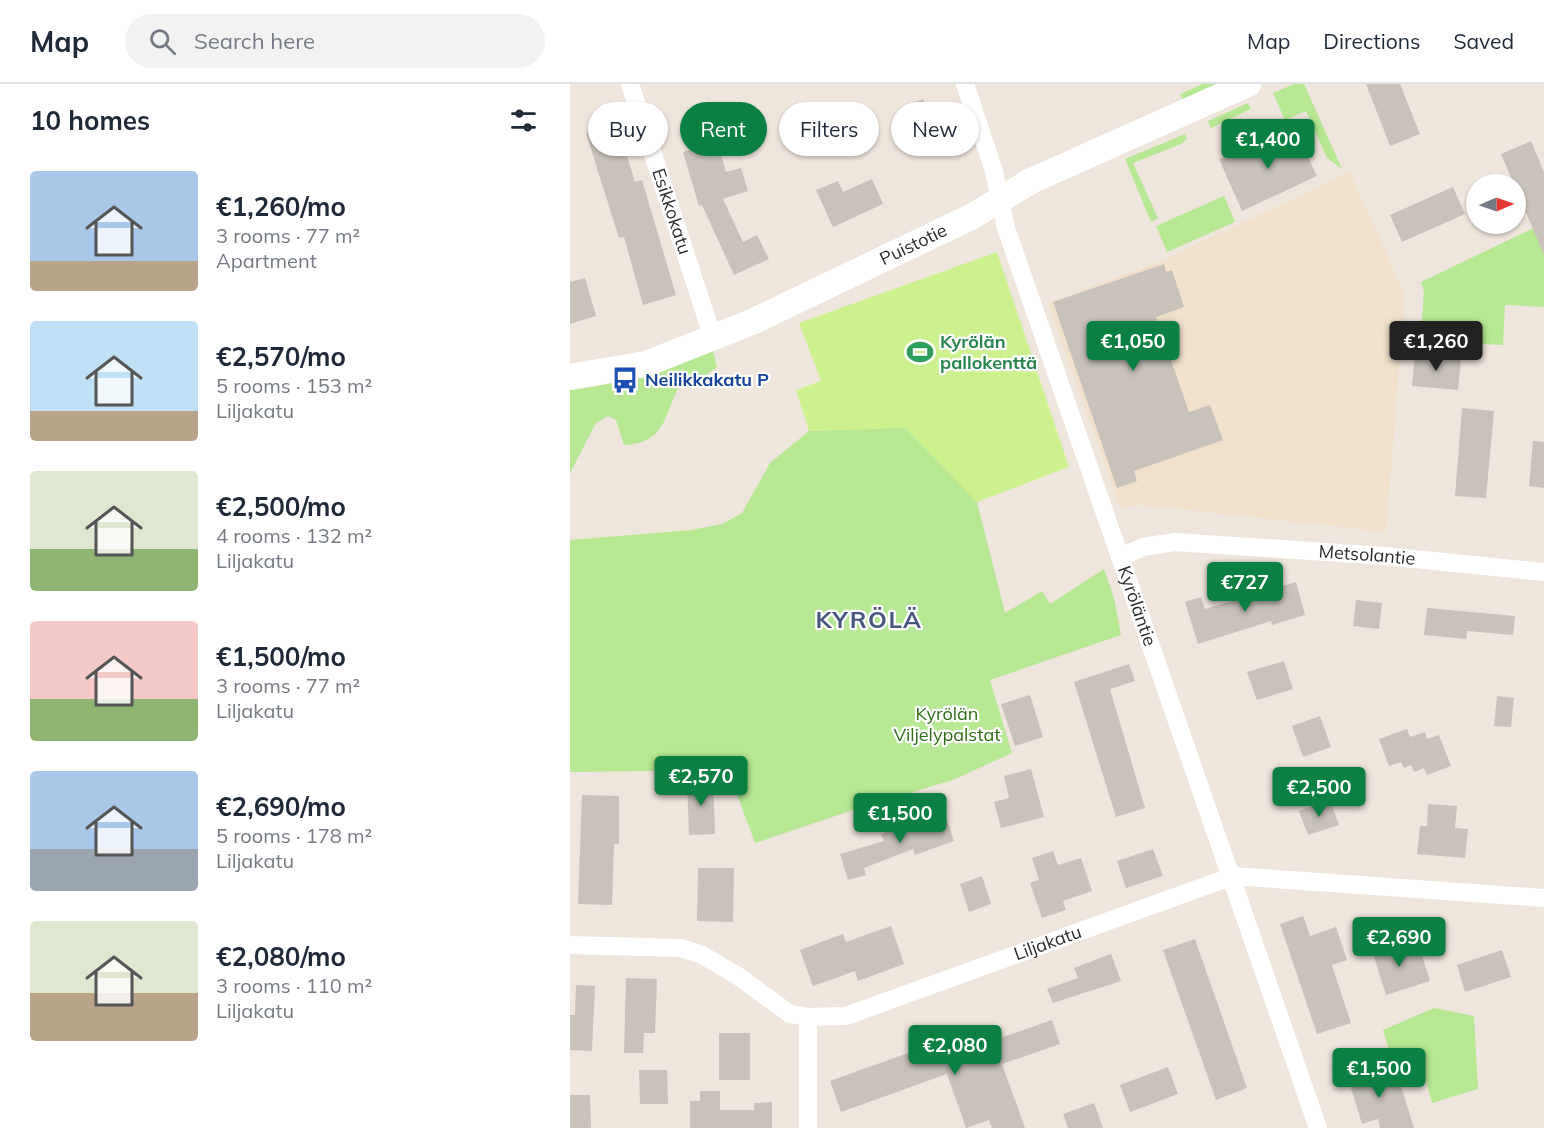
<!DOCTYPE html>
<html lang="en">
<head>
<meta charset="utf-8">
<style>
	:root { --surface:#fff; --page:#f2f2f3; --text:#1f2937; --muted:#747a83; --line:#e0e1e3; --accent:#0b8043 }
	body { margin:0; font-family:Mulish,sans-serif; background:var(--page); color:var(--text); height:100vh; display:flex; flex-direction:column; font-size:22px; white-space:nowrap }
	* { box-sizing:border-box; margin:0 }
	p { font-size:20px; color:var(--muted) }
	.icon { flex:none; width:33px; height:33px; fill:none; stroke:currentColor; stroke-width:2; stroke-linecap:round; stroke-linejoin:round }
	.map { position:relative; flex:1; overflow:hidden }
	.panel { display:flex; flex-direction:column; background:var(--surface); width:570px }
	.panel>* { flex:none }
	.guide { position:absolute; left:18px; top:18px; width:570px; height:54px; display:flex; gap:12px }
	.needle { width:39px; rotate:88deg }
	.fabs { position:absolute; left:896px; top:90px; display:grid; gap:12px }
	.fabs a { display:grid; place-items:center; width:60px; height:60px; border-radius:50%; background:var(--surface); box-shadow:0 2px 4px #0004; font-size:30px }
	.price { position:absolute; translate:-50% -51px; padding:0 14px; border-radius:6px; background:var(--accent); color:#fff; font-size:20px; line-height:39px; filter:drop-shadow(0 2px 3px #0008) }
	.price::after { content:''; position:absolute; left:50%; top:36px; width:18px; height:14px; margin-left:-9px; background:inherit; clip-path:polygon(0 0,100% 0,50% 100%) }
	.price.on { background:#222; color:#fff }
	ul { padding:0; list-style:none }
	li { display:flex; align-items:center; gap:18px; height:150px; padding:0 30px }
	li span { display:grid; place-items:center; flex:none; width:168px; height:120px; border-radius:6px; color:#555 }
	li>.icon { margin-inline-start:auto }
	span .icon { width:72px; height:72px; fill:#fffc; stroke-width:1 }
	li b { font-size:26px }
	h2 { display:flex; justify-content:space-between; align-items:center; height:72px; padding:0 30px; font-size:26px }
	.tag { padding:0 21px; border-radius:27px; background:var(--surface); box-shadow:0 2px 4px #0004; font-size:21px; line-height:54px }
	.tag.on { background:var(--accent); color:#fff }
	header { display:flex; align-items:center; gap:36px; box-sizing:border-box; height:84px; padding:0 30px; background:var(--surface); border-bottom:2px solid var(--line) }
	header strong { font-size:28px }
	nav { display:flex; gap:33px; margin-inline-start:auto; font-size:21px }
	.search { width:420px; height:54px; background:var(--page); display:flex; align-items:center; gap:15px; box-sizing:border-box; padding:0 21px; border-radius:33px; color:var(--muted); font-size:22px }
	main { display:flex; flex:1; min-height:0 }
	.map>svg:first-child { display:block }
	.education { fill:#f1e1ca }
	.green { fill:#b7e894 }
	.pitch { fill:#cef18f }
	.building { fill:#c9c2bb }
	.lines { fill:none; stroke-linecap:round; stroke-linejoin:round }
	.street { stroke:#fff; stroke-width:18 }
	.secondary { stroke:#fff; stroke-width:26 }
	.labels { text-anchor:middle; stroke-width:4.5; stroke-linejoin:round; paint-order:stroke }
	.street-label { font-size:18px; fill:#2b2b2b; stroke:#fff }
	.leisure-label { font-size:18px; font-weight:bold; fill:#27864d; stroke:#fff; text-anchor:start }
	.transit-label { font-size:18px; font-weight:bold; fill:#164399; stroke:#fff; text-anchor:start }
	.park-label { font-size:18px; fill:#2e6e15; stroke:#fff }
	.district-label { font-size:24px; font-weight:bold; letter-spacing:1.5px; fill:#47567f; stroke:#fff }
</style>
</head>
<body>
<header>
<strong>Map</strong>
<div class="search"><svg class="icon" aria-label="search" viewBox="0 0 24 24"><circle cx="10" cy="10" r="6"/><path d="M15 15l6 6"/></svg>Search here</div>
<nav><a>Map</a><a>Directions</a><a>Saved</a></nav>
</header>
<main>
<section class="panel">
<h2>10 homes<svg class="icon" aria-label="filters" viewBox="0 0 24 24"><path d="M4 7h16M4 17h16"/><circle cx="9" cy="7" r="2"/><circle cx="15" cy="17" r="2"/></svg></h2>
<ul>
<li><span style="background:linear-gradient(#a9c7e8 75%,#b9a48a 0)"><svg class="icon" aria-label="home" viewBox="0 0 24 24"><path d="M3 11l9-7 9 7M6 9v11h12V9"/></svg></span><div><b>€1,260/mo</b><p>3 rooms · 77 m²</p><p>Apartment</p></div></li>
<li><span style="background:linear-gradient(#bfe0f5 75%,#b9a48a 0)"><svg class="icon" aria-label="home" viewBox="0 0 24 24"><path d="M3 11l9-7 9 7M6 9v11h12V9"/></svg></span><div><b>€2,570/mo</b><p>5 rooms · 153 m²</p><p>Liljakatu</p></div></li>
<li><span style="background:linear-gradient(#dfe7d0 65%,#8fb573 0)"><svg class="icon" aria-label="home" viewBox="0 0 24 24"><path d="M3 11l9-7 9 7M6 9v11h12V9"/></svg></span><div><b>€2,500/mo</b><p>4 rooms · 132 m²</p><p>Liljakatu</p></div></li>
<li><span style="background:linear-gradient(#f6c9c9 65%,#8fb573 0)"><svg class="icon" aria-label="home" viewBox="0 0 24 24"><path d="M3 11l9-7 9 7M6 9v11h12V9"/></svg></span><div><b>€1,500/mo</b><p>3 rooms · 77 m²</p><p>Liljakatu</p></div></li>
<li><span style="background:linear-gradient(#a9c7e8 65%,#9aa5b1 0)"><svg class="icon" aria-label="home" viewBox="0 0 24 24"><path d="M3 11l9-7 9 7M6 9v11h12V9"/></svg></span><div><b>€2,690/mo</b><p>5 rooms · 178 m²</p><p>Liljakatu</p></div></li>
<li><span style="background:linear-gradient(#dfe7d0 60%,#b9a48a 0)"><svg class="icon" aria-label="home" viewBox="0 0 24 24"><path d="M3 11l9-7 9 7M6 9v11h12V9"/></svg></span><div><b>€2,080/mo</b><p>3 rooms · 110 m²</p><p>Liljakatu</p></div></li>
</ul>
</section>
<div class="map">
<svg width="974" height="1044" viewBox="0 0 974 1044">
	<rect width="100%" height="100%" fill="#eee5dc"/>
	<polygon class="education" points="780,88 835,211 816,448 572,421 550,423 478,219 593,176"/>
	<g class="green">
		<polygon points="633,0 650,0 613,17 610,10"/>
		<polygon points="724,0 734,0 772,85 757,74 736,27 715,36 703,9"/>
		<polygon points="678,19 681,25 641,44 638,37"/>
		<polygon points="615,50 617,55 611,60 563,79 588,134 581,138 555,75"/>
		<polygon points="654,112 665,138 597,168 586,142"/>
		<polygon points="974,139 974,223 935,221 933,261 850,257 854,208 851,198"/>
		<path d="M143 267 147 283 130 296 109 303C93 333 96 359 54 361L46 336 38 332 26 339 0 389V306C51 300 95 286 143 267Z"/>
		<polygon points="335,343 407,418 435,529 472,507 480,520 534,485 544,514 551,551 420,596 442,669 383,696 295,722 185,759 158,686 0,688 0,456 121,446 152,440 172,429 200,379 239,347"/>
		<polygon points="864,924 904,932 908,1005 862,1019 853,986 823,978 813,946"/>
	</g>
	<polygon class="pitch" points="427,168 499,383 407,418 335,344 239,347 226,306 251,297 229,239"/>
	<g class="building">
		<polygon points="796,0 830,0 850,50 820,62"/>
		<polygon points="353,15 361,35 342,43 333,23"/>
		<polygon points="47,39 65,98 72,96 106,211 73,221 54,153 49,154 16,49"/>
		<polygon points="723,42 747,92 672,127 649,75 672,65 676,73 705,60 702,52"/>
		<polygon points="147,57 156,88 171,84 178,107 153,115 173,158 187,151 199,175 164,191 132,121 129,122 113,68"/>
		<polygon points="961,57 974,88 974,171 931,70"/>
		<polygon points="302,95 313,120 263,143 246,106 268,97 273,108"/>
		<polygon points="883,103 895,130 832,158 820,131"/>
		<polygon points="594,180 596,188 602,186 614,223 586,233 619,328 640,321 653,356 564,387 567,397 547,404 483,218"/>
		<polygon points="15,194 26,232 0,240 0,198"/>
		<polygon points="845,270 891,274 888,306 842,302"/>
		<polygon points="892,324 924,327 916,414 885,412"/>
		<polygon points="963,357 974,358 974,404 959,402"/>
		<polygon points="726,498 735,531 702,541 701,537 628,560 615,518 631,513 635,525"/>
		<polygon points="786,516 812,519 809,545 783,542"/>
		<polygon points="857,524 945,532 943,551 897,547 896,555 854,551"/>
		<polygon points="714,577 723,605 687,616 677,588"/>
		<polygon points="559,580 565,597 540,605 575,724 546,733 504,598"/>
		<polygon points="460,611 473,653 445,662 431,620"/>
		<polygon points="927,612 944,614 941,643 924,642"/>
		<polygon points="750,632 761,663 733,673 722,642"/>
		<polygon points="837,645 840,653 855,648 857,655 869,651 881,682 857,691 854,684 844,688 841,681 834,684 831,678 819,682 809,655"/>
		<polygon points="461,685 474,733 431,744 424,718 439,714 434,692"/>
		<polygon points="143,695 145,750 119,751 117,696"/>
		<polygon points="12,711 49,712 49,760 44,760 42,821 8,820"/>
		<polygon points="760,716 769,741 738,751 729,727"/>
		<polygon points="858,720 887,722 885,744 898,745 895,774 847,770 850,742 857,742"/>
		<polygon points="374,727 384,757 345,771 343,765 294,784 296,791 278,796 270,770 314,757 311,750"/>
		<polygon points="583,765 593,792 556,804 547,777"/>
		<polygon points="483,767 488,781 511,774 522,807 493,817 496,826 472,834 460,799 469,796 462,774"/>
		<polygon points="128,784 164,784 163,838 127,837"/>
		<polygon points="412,792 421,820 399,828 390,800"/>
		<polygon points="733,832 740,852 766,843 777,876 762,881 781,939 747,950 710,840"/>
		<polygon points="321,842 334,880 288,897 285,887 243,902 230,866 273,850 276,858"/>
		<polygon points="625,855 677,1004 646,1016 593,866"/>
		<polygon points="825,855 831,874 851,868 860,897 816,911 801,863"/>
		<polygon points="932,866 941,893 895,908 887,881"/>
		<polygon points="541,870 551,897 483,919 477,905 508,894 504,884"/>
		<polygon points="56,894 87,895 85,949 74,949 73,969 54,969"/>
		<polygon points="6,901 25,902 22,967 0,966 0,931 5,931"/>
		<polygon points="482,936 490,960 432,980 455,1044 422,1044 419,1036 396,1044 377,990 271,1028 260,997 352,964 355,973 418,951 421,957"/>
		<rect x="149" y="949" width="31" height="47"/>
		<polygon points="804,979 812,1004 830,999 844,1044 810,1044 808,1035 792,1040 776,988"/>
		<polygon points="598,983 608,1010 560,1028 550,1001"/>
		<polygon points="69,986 97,986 98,1020 70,1020"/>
		<polygon points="130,1007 150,1007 150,1026 184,1026 184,1019 202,1018 202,1044 120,1044 120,1017 130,1017"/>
		<polygon points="0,1011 20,1011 21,1044 0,1044"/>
		<polygon points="524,1019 533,1044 498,1044 493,1030"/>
	</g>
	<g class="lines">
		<g class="street">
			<path id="s1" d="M60 0 143 254"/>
			<path id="s2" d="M395 0 424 87 436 144 748 1044"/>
			<path id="s3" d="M551 473 573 463 605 458 815 472 974 488"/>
			<path id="s4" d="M0 861 111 864 132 871 168 892 220 930 238 933 276 932 663 792 974 814"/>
			<polyline points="238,933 238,1044"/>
		</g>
		<path class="secondary" id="s5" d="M0 293 76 280 182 238 403 132 461 97 678 0"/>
	</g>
	<defs>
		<g id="stadium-bare" transform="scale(2.07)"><path d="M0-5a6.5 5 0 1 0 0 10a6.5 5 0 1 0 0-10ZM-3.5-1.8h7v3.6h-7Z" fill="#2e9e5b" stroke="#fff" stroke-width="2.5" paint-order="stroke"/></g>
		<g id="bus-bare" transform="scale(2.07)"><path d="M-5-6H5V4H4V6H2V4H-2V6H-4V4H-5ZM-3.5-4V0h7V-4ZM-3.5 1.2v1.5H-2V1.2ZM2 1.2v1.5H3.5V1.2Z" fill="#1a4fb4" stroke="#fff" stroke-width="2.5" paint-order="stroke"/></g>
	</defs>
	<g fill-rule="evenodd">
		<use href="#stadium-bare" x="350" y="268"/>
		<use href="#bus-bare" x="55" y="296"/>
	</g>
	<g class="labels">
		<g class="street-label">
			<text dy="6" stroke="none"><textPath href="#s1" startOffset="134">Esikkokatu</textPath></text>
			<text dy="6" stroke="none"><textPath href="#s5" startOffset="370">Puistotie</textPath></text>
			<text dy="6" stroke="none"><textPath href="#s3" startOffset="249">Metsolantie</textPath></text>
			<text dy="6" stroke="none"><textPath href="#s2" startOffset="550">Kyröläntie</textPath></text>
			<text dy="6" stroke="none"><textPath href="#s4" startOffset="510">Liljakatu</textPath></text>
		</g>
		<g class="leisure-label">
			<text x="370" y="264">Kyrölän<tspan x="370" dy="21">pallokenttä</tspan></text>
		</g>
		<g class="transit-label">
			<text x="75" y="302">Neilikkakatu P</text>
		</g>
		<g class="park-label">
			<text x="377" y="636">Kyrölän<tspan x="377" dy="21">Viljelypalstat</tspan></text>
		</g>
		<g class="district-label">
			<text x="299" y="544">KYRÖLÄ</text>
		</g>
	</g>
</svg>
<div class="fabs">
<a><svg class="needle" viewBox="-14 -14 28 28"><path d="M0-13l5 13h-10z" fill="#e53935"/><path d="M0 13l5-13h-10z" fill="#747a83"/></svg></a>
</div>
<b class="price" style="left:698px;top:86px">€1,400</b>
<b class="price" style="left:563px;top:288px">€1,050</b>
<b class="price on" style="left:866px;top:288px">€1,260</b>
<b class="price" style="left:675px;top:529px">€727</b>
<b class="price" style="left:131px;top:723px">€2,570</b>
<b class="price" style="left:749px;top:734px">€2,500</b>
<b class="price" style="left:330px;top:760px">€1,500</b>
<b class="price" style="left:829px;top:884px">€2,690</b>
<b class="price" style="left:385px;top:992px">€2,080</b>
<b class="price" style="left:809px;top:1015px">€1,500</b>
<div class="guide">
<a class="tag">Buy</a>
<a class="tag on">Rent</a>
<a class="tag">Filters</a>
<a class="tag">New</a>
</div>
</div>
</main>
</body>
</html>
